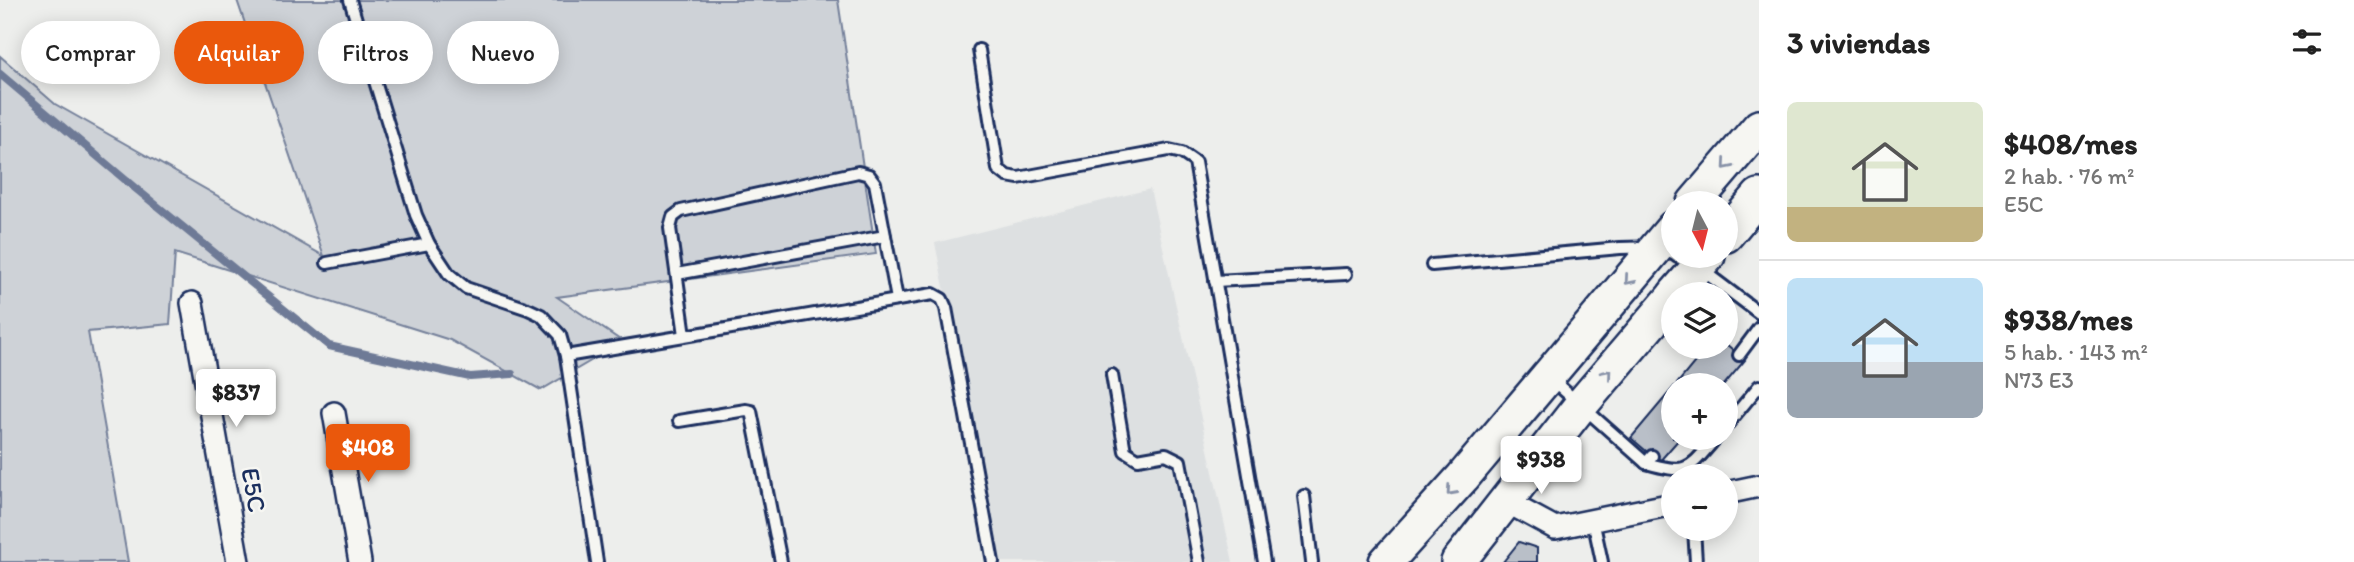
<!DOCTYPE html>
<html lang="es">
<head>
<meta charset="utf-8">
<style>
	:root { --surface:#fff; --page:#f2f2f2; --text:#222; --muted:#767676; --line:#e0e0e0; --accent:#ea580c }
	body { margin:0; font-family:Itim,sans-serif; background:var(--page); color:var(--text); height:100vh; display:flex; flex-direction:column; font-size:26px; white-space:nowrap }
	* { box-sizing:border-box; margin:0 }
	p { font-size:23px; color:var(--muted) }
	.icon { flex:none; width:38px; height:38px; fill:none; stroke:currentColor; stroke-width:2; stroke-linecap:round; stroke-linejoin:round }
	.map { position:relative; flex:1; overflow:hidden }
	.side { display:flex; flex-direction:column; background:var(--surface); width:595px }
	.side>* { flex:none }
	.top-card { position:absolute; left:21px; top:21px; width:665px; height:63px; display:flex; gap:14px }
	.needle { width:46px; rotate:173deg }
	.fabs { position:absolute; left:1661px; top:191px; display:grid; gap:14px }
	.fabs a { display:grid; place-items:center; width:77px; height:77px; border-radius:50%; background:var(--surface); box-shadow:0 4px 18px #0003; font-size:35px }
	.price { position:absolute; translate:-50% -60px; padding:0 16px; border-radius:7px; background:#fff; color:#222; font-size:23px; line-height:46px; filter:drop-shadow(0 2px 4px #0008) }
	.price::after { content:''; position:absolute; left:50%; top:42px; width:21px; height:16px; margin-left:-10px; background:inherit; clip-path:polygon(0 0,100% 0,50% 100%) }
	.price.active { background:var(--accent); color:#fff }
	ul { padding:0; list-style:none }
	li { display:flex; align-items:center; gap:21px; height:175px; padding:0 28px }
	li+li { border-top:2px solid var(--line) }
	li span { display:grid; place-items:center; flex:none; width:196px; height:140px; border-radius:10px; color:#555 }
	li>.icon { margin-inline-start:auto }
	span .icon { width:84px; height:84px; fill:#fffc; stroke-width:1 }
	li b { font-size:30px }
	h2 { display:flex; justify-content:space-between; align-items:center; height:84px; padding:0 28px; font-size:30px }
	.chip { padding:0 24px; border-radius:32px; background:var(--surface); box-shadow:0 4px 18px #0003; font-size:24px; line-height:63px }
	.chip.active { background:var(--accent); color:#fff }
	main { display:flex; flex:1; min-height:0 }
	.map>svg:first-child { display:block }
	.built { fill:#dde0e1 }
	.green { fill:#ced2d7; stroke:#74809a; stroke-width:2 }
	.lines { fill:none; stroke-linecap:round; stroke-linejoin:round }
	.stream { stroke:#6e7a96; stroke-width:8 }
	.building { fill:#b9bfc8; stroke:#1b2f5e; stroke-width:2 }
	.service-casing { stroke:#1b2f5e; stroke-width:16 }
	.minor-casing { stroke:#1b2f5e; stroke-width:26 }
	.primary-casing { stroke:#1b2f5e; stroke-width:38 }
	.service { stroke:#f6f6f2; stroke-width:10 }
	.minor { stroke:#f6f6f2; stroke-width:21 }
	.primary { stroke:#f6f6f2; stroke-width:33 }
	.oneway { stroke:#8892a8 }
	.labels { text-anchor:middle; stroke-width:5; stroke-linejoin:round; paint-order:stroke }
	.street-label { font-size:26px; fill:#1b2f5e; stroke:#f6f6f2 }
</style>
</head>
<body>
<main>
<div class="map">
<svg width="1759" height="562" viewBox="0 0 1759 562">
	<rect width="100%" height="100%" fill="#edeeec"/>
	<filter id="ink" filterUnits="userSpaceOnUse"><feTurbulence type="fractalNoise" baseFrequency=".0143" numOctaves="2"/><feDisplacementMap in="SourceGraphic" scale="14" xChannelSelector="R" yChannelSelector="G"/><feConvolveMatrix kernelMatrix="1 2 1 2 8 2 1 2 1" color-interpolation-filters="sRGB"/></filter>
	<g filter="url(#ink)">
		<polygon class="built" points="1150,189 1233,562 1000,562 935,243"/>
		<polygon class="green" points="237,0 838,0 876,254 557,297 623,342 541,390 450,340 175,253 170,324 88,332 128,562 0,562 0,56 55,104 324,256"/>
		<g class="lines">
			<polyline class="stream" points="0,74 135,188 329,346 470,377 512,374"/>
		</g>
		<g class="building">
			<polygon points="1726,344 1745,360 1724,385 1676,385 1708,346 1726,346"/>
			<polygon points="1673,388 1673,438 1680,438 1659,462 1631,438"/>
			<polygon points="1519,542 1537,548 1537,562 1503,562"/>
		</g>
		<g class="lines">
			<g class="service-casing">
				<g id="service">
					<polyline points="350,0 416,215 429,244 449,274 466,288 528,309 541,315 560,335 566,356"/>
					<polyline points="979,50 998,169 1007,176 1018,178 1169,150 1182,153 1195,162 1264,562"/>
					<polyline points="1676,256 1698,267 1759,313"/>
					<polyline points="327,263 429,244"/>
					<polyline points="1432,265 1620,248 1658,247 1673,254"/>
					<polyline points="677,274 885,236"/>
					<polyline points="1215,281 1346,274"/>
					<polyline points="685,335 670,228 673,217 681,211 858,172 869,175 875,183 897,299"/>
					<polyline points="1739,355 1759,328"/>
					<polyline points="1112,375 1125,451 1138,459 1166,454 1180,461 1199,562"/>
					<polyline points="1550,378 1646,463 1652,456"/>
					<polyline points="679,421 746,410 751,411 781,562"/>
					<polyline points="1726,426 1759,386"/>
					<path d="M1646 463C1689 475 1688 470 1716 438"/>
					<polyline points="1304,496 1312,562"/>
					<polyline points="1593,520 1602,562"/>
					<polyline points="1694,528 1696,562"/>
					<polyline points="597,562 566,356 933,294 942,299 946,308 993,562"/>
				</g>
			</g>
			<g class="minor-casing">
				<g id="minor">
					<polyline points="192,303 238,562"/>
					<polyline points="334,413 360,562"/>
					<polyline points="1726,493 1759,486"/>
					<polyline points="1507,502 1555,528 1673,504"/>
				</g>
			</g>
			<g class="primary-casing">
				<g id="primary">
					<polyline points="1694,203 1759,127"/>
					<polyline points="1726,235 1759,196"/>
					<polyline points="1675,294 1708,256"/>
					<polyline points="1386,562 1463,477 1673,228"/>
					<polyline points="1458,562 1581,405 1673,297"/>
				</g>
			</g>
			<use href="#service" class="service"/>
			<use href="#minor" class="minor"/>
			<use href="#primary" class="primary"/>
		</g>
		<defs><path id="oneway-chevron" d="M-2-3.5L2.5 0L-2 3.5" fill="none" stroke-width="1.6" stroke-linecap="round" stroke-linejoin="round" transform="scale(1.75)"/></defs>
		<g class="oneway">
			<use href="#oneway-chevron" transform="translate(1727 165) rotate(131)"/>
			<use href="#oneway-chevron" transform="translate(1629 280) rotate(131)"/>
			<use href="#oneway-chevron" transform="translate(1607 374) rotate(-50)"/>
			<use href="#oneway-chevron" transform="translate(1451 491) rotate(132)"/>
		</g>
	</g>
	<g class="labels">
		<g class="street-label">
			<text transform="translate(254 490) rotate(80)" y="9">E5C</text>
		</g>
	</g>
</svg>
<div class="fabs">
<a><svg class="needle" viewBox="-14 -14 28 28"><path d="M0-13l5 13h-10z" fill="#e53935"/><path d="M0 13l5-13h-10z" fill="#767676"/></svg></a>
<a><svg class="icon" aria-label="layers" viewBox="0 0 24 24"><path d="M12 4l9 5-9 5-9-5zM3 14l9 5 9-5"/></svg></a>
<a>+</a>
<a>−</a>
</div>
<b class="price" style="left:236px;top:429px">$837</b>
<b class="price active" style="left:368px;top:484px">$408</b>
<b class="price" style="left:1541px;top:496px">$938</b>
<div class="top-card">
<a class="chip">Comprar</a>
<a class="chip active">Alquilar</a>
<a class="chip">Filtros</a>
<a class="chip">Nuevo</a>
</div>
</div>
<section class="side">
<h2>3 viviendas<svg class="icon" aria-label="filters" viewBox="0 0 24 24"><path d="M4 7h16M4 17h16"/><circle cx="9" cy="7" r="2"/><circle cx="15" cy="17" r="2"/></svg></h2>
<ul>
<li><span style="background:linear-gradient(#dfe7d0 75%,#c2b280 0)"><svg class="icon" aria-label="home" viewBox="0 0 24 24"><path d="M3 11l9-7 9 7M6 9v11h12V9"/></svg></span><div><b>$408/mes</b><p>2 hab. · 76 m²</p><p>E5C</p></div></li>
<li><span style="background:linear-gradient(#bfe0f5 60%,#9aa5b1 0)"><svg class="icon" aria-label="home" viewBox="0 0 24 24"><path d="M3 11l9-7 9 7M6 9v11h12V9"/></svg></span><div><b>$938/mes</b><p>5 hab. · 143 m²</p><p>N73 E3</p></div></li>
</ul>
</section>
</main>
</body>
</html>
